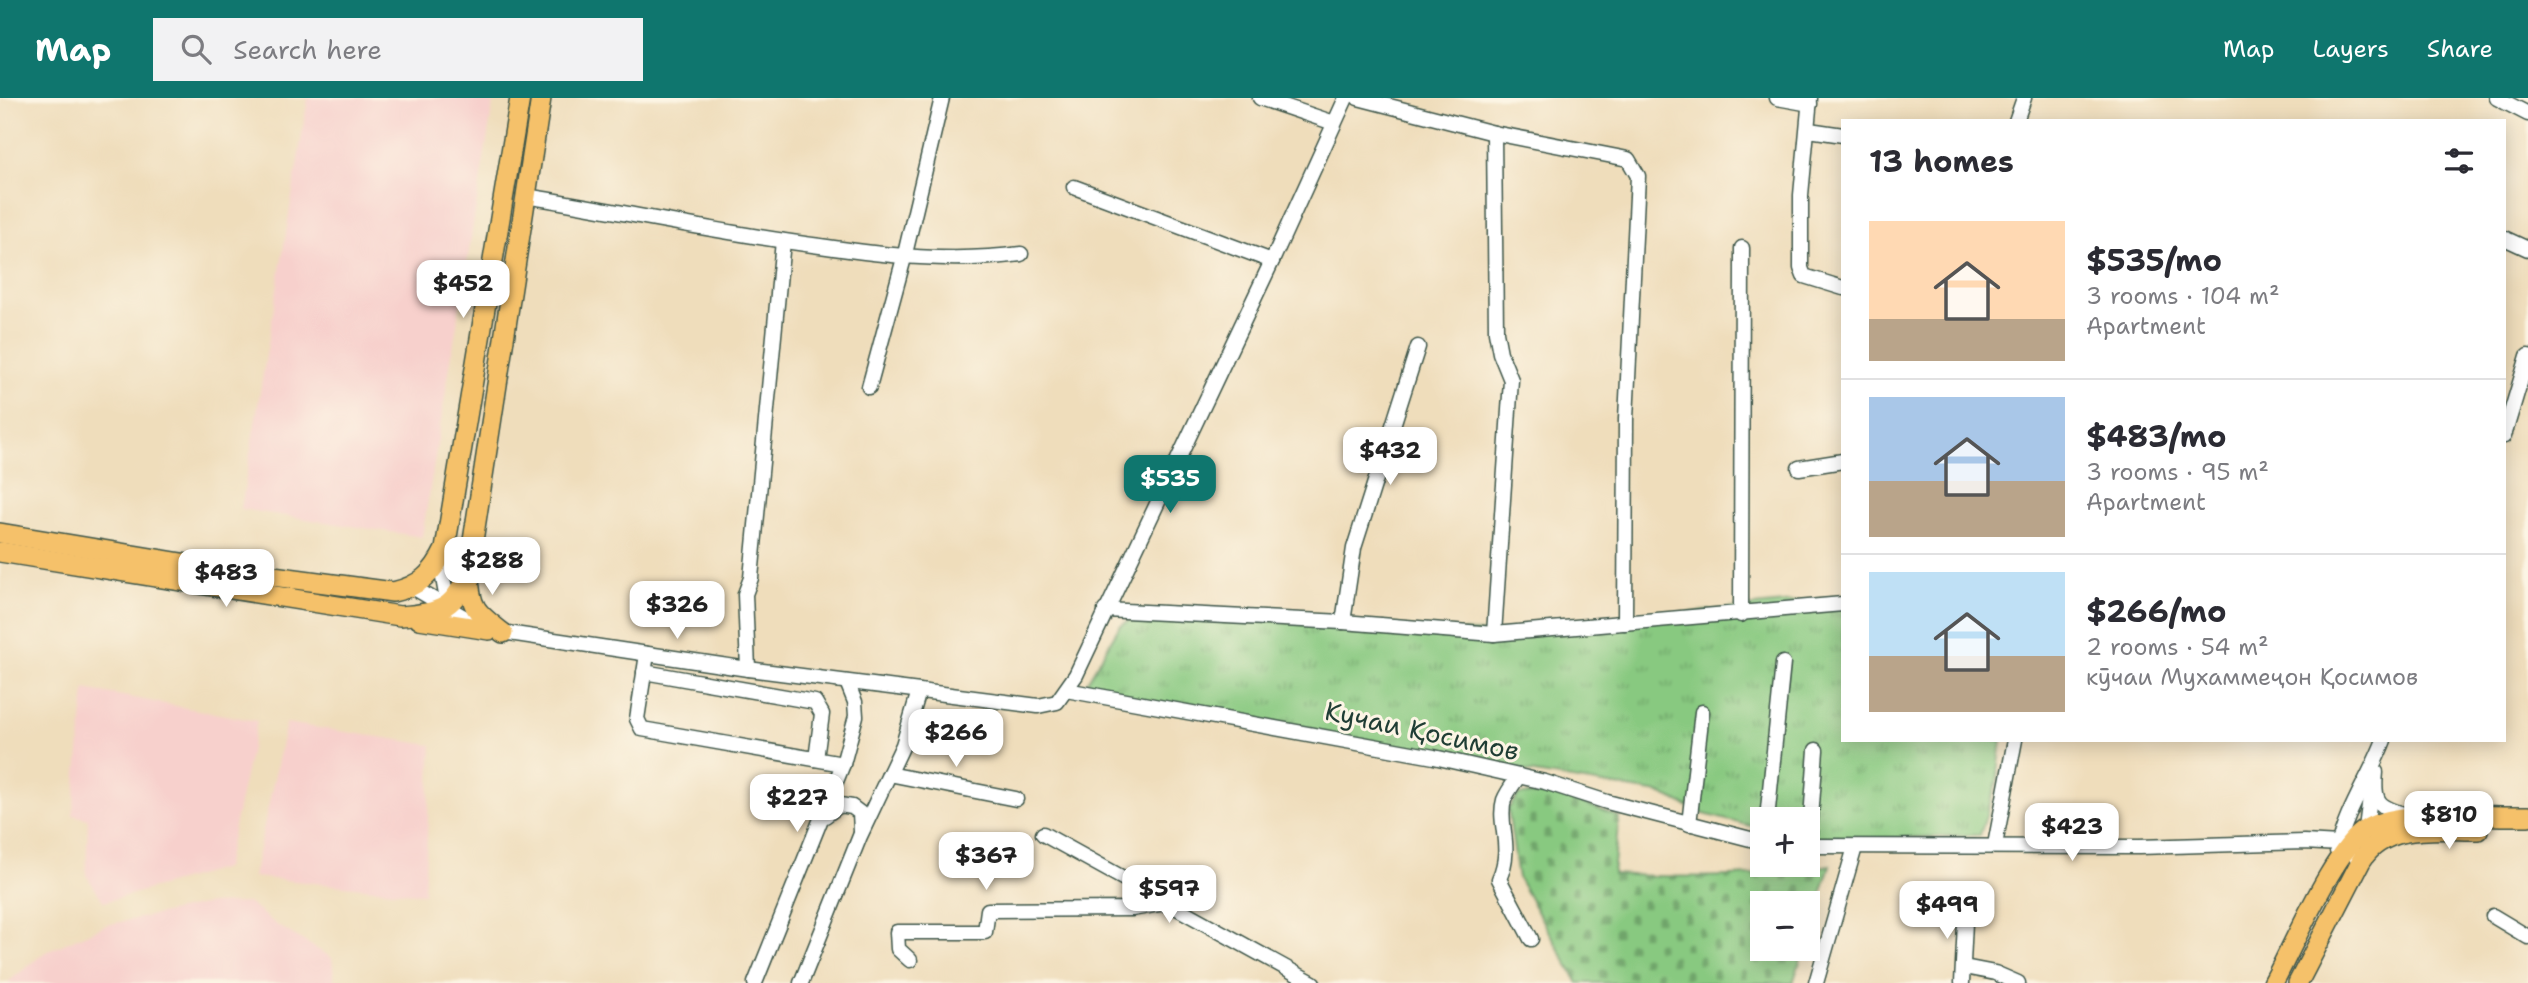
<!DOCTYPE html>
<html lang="en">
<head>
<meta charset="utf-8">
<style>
	:root { --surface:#fff; --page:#f2f2f3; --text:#2b2b33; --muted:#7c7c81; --line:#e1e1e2; --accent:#0f766e }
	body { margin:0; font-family:"Shantell Sans",sans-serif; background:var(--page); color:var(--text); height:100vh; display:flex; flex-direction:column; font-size:26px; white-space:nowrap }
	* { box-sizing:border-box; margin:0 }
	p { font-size:23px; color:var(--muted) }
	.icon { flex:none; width:38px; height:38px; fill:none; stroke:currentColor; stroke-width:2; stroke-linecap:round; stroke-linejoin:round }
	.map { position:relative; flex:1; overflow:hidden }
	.panel { position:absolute; left:1841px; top:21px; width:665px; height:623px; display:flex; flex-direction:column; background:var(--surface); border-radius:0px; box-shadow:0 4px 18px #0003 }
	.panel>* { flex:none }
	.buttons { position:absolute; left:1750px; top:709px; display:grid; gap:14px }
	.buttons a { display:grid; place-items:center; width:70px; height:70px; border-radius:0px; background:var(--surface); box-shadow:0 4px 18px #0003; font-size:35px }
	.price { position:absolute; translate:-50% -60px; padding:0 16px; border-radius:14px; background:#fff; color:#222; font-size:23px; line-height:46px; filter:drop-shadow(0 2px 4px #0008) }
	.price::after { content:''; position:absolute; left:50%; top:42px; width:21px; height:16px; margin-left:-10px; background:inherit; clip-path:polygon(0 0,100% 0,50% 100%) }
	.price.selected { background:var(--accent); color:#fff }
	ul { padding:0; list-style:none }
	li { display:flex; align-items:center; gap:21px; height:175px; padding:0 28px }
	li+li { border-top:2px solid var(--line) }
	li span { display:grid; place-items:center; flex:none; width:196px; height:140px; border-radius:0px; color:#555 }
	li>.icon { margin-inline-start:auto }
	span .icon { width:84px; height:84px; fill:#fffc; stroke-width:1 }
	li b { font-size:30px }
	h2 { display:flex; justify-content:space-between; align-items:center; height:84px; padding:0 28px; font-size:30px }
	header { display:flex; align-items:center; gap:42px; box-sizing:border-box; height:98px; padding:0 35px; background:var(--accent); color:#fff }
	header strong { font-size:33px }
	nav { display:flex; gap:38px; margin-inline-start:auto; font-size:24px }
	.search { width:490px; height:63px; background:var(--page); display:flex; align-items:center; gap:18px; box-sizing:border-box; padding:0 24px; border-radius:0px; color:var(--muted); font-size:26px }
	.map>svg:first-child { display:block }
	.built { fill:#f7d0cc }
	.grass { fill:url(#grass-tufts); stroke:#54835a; stroke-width:2 }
	.cemetery { fill:url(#cemetery-stones); stroke:#54835a; stroke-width:2 }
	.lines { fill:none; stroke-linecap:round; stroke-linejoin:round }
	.minor-casing { stroke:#3e5548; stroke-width:17 }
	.major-casing { stroke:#3e5548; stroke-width:22 }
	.minor { stroke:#fff; stroke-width:14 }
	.major { stroke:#f5c16b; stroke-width:19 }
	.labels { text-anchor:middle; stroke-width:6; stroke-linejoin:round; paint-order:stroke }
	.street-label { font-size:26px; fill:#1f3d34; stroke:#fcf5e5 }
</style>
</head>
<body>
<header>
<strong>Map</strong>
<div class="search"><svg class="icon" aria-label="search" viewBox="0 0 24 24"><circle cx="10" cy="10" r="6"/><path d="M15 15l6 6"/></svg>Search here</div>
<nav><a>Map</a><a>Layers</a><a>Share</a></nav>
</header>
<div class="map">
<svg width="2528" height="885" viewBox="0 0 2528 885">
	<defs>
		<pattern id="grass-tufts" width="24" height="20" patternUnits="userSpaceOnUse" patternTransform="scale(1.75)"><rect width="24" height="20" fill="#88c980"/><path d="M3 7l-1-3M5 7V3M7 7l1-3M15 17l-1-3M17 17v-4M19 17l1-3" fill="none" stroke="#6fa46a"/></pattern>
		<pattern id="cemetery-stones" width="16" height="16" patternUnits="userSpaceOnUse" patternTransform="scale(1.75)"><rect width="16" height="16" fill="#88c980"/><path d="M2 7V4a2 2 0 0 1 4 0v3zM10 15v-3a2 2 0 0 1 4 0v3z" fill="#6fa46a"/></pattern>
	</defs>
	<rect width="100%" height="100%" fill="#fcf5e5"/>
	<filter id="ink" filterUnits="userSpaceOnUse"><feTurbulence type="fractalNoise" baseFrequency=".0143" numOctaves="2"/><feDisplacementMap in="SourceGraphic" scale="14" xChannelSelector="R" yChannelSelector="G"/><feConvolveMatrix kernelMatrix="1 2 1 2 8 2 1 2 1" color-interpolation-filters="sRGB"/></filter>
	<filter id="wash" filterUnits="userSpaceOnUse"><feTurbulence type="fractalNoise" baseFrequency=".00686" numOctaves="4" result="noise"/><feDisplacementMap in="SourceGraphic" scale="28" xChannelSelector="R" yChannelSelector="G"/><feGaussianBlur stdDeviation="1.57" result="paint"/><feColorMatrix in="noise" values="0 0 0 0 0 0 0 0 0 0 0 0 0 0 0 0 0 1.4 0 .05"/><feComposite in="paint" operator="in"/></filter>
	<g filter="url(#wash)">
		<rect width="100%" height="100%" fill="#efddbb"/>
		<g class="built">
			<polygon points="308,0 494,0 422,439 241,411"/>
			<polygon points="85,591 257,623 225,770 104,804 86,777 88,721 73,717"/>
			<polygon points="286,625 432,647 424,796 253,779"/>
			<polygon points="248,805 277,827 332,860 335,885 7,885 44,855 106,827 208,806"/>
		</g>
		<polygon class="grass" points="1843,499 1843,642 2002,642 1997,683 1980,737 1808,743 1808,721 1762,721 1762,731 1704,716 1659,695 1434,659 1083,591 1119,529 1140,514 1489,535"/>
		<path class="cemetery" d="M1559 696 1619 719 1613 776C1685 780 1759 781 1830 767L1808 838V805H1762V850L1804 851 1793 885H1578L1518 780 1508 711 1519 697Z"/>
	</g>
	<g filter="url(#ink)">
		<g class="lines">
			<g class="minor-casing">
				<g id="minor">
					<polyline points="1260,0 1334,25"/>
					<polyline points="1358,0 1494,35 1628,61 1638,78 1626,321 1625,525"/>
					<polyline points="1777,0 1810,6"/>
					<polyline points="1810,0 1801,97 1801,170 1804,178 1843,190"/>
					<polyline points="2497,0 2528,16"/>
					<polyline points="2016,23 2024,0"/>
					<polyline points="1809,32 1843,37"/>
					<polyline points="1074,89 1272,163"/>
					<path d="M526 98C624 114 721 135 820 148 888 158 952 165 1021 156"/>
					<polyline points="2504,140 2528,151"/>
					<polyline points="869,289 904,160 942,0"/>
					<polyline points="2504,338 2528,258"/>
					<polyline points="1799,370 1843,363"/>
					<polyline points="445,454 443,480 448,508"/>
					<polyline points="414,490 476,526"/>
					<polyline points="1105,512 1343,524 1494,536 1843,506"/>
					<polyline points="1741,517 1742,150"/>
					<polyline points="1343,524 1354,450 1418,249"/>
					<polyline points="495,533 748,571 1038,608 1057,604 1076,577 1272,163 1346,0"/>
					<polyline points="1494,536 1511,282 1500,255 1496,234 1494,35"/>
					<polyline points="647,556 637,621 642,631 843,666"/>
					<polyline points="748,571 745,496 751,480 783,143"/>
					<polyline points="644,574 815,604 822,616 816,661"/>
					<polyline points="1066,592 1434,659 1545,684 1607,704 1762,744"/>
					<path d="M2376 674C2373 705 2378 709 2407 717"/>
					<polyline points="889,676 1016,701"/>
					<path d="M1519 678C1514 685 1507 694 1504 702 1497 726 1514 748 1499 781L1531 841"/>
					<polyline points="825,718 840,707 852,709 860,715 861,733"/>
					<polyline points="1767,721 1783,565"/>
					<polyline points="1689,726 1702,614"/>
					<polyline points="2366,730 2371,692"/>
					<polyline points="1043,736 1313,885"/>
					<polyline points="1995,747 2015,642"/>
					<polyline points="1808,748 2139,749 2304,744 2339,746 2353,756"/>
					<polyline points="1809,748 1816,652"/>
					<path d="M2337 753C2345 714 2370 679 2384 642"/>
					<polyline points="2493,818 2528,839"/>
					<polyline points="910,862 898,851 897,834 985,834 988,812 1132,811 1166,805"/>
					<polyline points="1964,869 1995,875 2018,885"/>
					<polyline points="755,885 843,666 856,618 855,604 847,584"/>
					<polyline points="801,885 860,738 903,647 919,593"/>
					<polyline points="1816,885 1855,749"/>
					<polyline points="1962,885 1966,804"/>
				</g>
			</g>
			<g class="major-casing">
				<g id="major">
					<path d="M0 435 206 469 393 494C420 488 433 476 445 451L520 0"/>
					<path d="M0 454 400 518C442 515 457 510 469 469L541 0"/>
					<path d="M469 477C470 511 477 515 503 535"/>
					<polyline points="419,521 489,532"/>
					<path d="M2273 885C2293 849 2335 748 2368 730 2401 711 2488 719 2528 718"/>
					<path d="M2298 885 2361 763C2384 724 2438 732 2478 732"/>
				</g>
			</g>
			<use href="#minor" class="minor"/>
			<use href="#major" class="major"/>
		</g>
	</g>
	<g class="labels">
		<g class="street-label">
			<text transform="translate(1422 633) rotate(12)" y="9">Кучаи Қосимов</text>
		</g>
	</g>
</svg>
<div class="buttons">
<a>+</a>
<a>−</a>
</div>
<b class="price" style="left:463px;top:222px">$452</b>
<b class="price" style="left:1390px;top:389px">$432</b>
<b class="price selected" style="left:1170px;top:417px">$535</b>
<b class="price" style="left:492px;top:499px">$288</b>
<b class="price" style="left:226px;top:511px">$483</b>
<b class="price" style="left:677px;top:543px">$326</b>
<b class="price" style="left:956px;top:671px">$266</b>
<b class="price" style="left:797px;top:736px">$227</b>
<b class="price" style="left:2449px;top:753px">$810</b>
<b class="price" style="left:2072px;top:765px">$423</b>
<b class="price" style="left:986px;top:794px">$367</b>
<b class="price" style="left:1169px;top:827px">$597</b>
<b class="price" style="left:1947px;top:843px">$499</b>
<section class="panel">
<h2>13 homes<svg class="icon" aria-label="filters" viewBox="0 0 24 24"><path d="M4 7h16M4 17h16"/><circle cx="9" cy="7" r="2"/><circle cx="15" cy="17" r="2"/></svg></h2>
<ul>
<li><span style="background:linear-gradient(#ffd9b3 70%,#b9a48a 0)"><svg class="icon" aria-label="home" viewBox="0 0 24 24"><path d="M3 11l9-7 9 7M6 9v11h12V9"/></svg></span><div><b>$535/mo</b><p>3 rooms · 104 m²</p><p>Apartment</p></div></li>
<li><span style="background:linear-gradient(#a9c7e8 60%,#b9a48a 0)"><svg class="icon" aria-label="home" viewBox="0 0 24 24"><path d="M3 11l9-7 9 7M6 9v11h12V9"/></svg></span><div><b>$483/mo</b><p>3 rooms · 95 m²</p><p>Apartment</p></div></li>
<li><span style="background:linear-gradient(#bfe0f5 60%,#b9a48a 0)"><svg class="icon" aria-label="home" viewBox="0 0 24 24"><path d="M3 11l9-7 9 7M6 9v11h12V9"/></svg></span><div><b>$266/mo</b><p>2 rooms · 54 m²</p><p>кӯчаи Мухаммеҷон Қосимов</p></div></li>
</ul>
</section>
</div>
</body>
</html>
